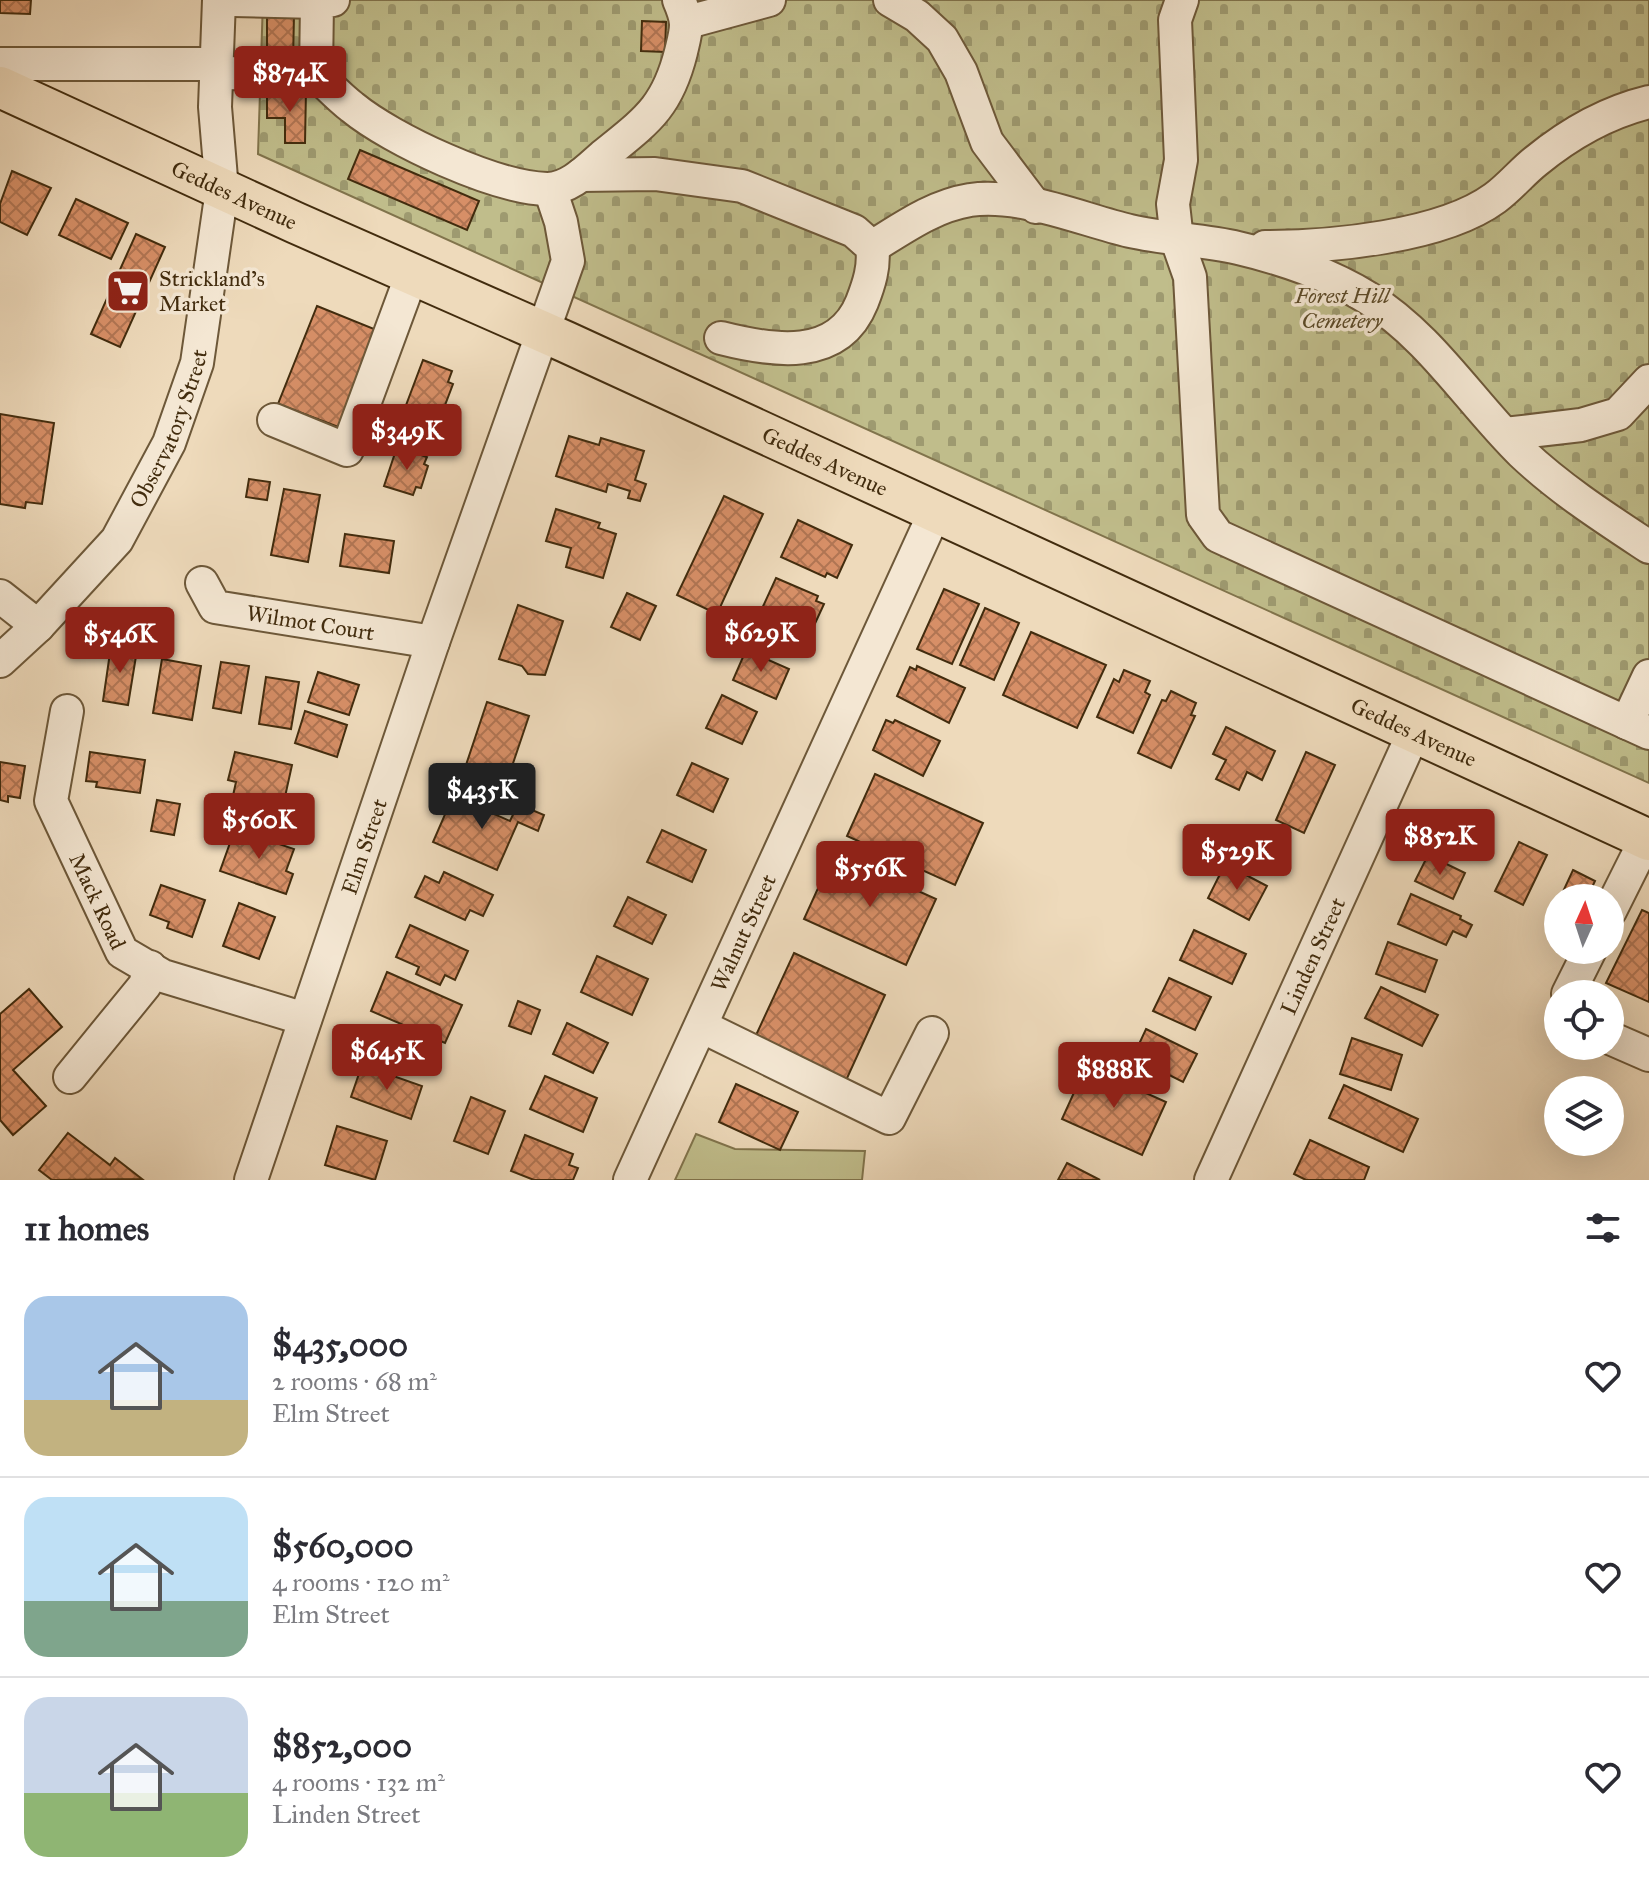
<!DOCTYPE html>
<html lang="en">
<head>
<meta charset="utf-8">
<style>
	:root { --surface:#fff; --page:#f2f2f3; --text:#2b2b33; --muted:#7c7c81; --line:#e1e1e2; --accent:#8f2418 }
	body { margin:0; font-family:"IM FELL Great Primer",serif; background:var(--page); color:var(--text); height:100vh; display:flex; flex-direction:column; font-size:30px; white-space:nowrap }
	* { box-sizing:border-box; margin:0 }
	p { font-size:26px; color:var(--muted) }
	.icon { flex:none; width:44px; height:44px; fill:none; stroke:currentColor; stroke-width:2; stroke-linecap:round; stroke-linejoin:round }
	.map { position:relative; height:1180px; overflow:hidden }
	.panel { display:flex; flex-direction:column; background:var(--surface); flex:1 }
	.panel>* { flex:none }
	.needle { width:52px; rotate:3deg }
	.controls { position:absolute; left:1544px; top:884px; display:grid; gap:16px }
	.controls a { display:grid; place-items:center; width:80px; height:80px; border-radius:50%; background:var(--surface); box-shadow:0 8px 32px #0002; font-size:40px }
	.price { position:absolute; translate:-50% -68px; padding:0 18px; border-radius:8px; background:var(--accent); color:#fff; font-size:26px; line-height:52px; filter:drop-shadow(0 2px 4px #0008) }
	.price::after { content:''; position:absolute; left:50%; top:48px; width:24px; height:18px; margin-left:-12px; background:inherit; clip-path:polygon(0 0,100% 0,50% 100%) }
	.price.selected { background:#222; color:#fff }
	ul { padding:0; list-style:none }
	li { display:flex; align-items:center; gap:24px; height:200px; padding:0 24px }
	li+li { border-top:2px solid var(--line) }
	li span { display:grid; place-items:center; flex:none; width:224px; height:160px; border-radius:24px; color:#555 }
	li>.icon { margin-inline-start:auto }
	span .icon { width:96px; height:96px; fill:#fffc; stroke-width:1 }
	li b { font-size:34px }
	h2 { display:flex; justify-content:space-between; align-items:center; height:96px; padding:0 24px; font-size:34px }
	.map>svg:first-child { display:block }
	.green { fill:#c0bd8b; stroke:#81744c; stroke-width:2 }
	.cemetery { fill:url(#cemetery-stones); stroke:#81744c; stroke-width:2 }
	.building { fill:url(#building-cross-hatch); stroke:#422c0e; stroke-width:2 }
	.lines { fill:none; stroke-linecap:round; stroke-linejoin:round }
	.minor-casing { stroke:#6d5839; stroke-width:36 }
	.major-casing { stroke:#422c0e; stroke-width:44 }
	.minor { stroke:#f4e7d3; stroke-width:32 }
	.major { stroke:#eedabb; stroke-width:40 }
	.labels { text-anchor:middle; stroke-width:7; stroke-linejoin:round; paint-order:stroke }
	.street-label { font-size:22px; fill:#422c0e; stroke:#f4e7d3 }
	.poi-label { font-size:22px; fill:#422c0e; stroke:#f4e7d3; text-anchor:start }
	.park-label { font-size:22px; font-style:italic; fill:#5b4927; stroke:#f4e7d3 }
</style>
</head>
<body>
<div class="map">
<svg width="1649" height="1180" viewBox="0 0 1649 1180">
	<defs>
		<pattern id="cemetery-stones" width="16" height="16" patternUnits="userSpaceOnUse" patternTransform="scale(2)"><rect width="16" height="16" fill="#c0bd8b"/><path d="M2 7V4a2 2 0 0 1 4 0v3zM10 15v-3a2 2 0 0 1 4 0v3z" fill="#9e9a70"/></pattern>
		<pattern id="building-cross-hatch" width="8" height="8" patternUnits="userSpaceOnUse" patternTransform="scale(2)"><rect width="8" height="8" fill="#d78f67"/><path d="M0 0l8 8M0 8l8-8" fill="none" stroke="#b07553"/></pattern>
	</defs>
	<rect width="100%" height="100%" fill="#eedabb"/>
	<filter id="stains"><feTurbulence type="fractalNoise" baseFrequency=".0025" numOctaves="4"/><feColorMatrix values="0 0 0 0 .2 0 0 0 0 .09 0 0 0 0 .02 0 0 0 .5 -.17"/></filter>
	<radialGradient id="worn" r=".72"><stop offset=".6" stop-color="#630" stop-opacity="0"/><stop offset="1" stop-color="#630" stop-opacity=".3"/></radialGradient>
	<polygon class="green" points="696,1134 735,1149 865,1151 862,1180 675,1180"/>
	<polygon class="cemetery" points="263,0 1649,0 1649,783 258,154"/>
	<g class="building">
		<polygon points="0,0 31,0 30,14 0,13"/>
		<polygon points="267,15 294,15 293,61 267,60"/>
		<polygon points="642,21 666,22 665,52 641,51"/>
		<polygon points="286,89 306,90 305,143 285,143 285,118 267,118 267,96 286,97"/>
		<polygon points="360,150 479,201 467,230 348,179"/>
		<polygon points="12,171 51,188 27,235 0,222 0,204"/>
		<polygon points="76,199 128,223 111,259 59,235"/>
		<polygon points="136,234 165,247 120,347 91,334"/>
		<polygon points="317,306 379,331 341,428 278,404"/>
		<polygon points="423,360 452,371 448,382 453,384 439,421 405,408"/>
		<polygon points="0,414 54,423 42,504 26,502 25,508 0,504"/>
		<polygon points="569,436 599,445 601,438 644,451 635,480 646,484 640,501 628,498 630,491 608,484 606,492 556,476"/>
		<polygon points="397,447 427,457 424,464 428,466 421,488 416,487 413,495 384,486"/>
		<polygon points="249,479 270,482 267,500 246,497"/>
		<polygon points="284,489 320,495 308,562 271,555"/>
		<polygon points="724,496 763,514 717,614 677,595"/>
		<polygon points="556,509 600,523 598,528 616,534 603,578 566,567 571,548 546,541"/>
		<polygon points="798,520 852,545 837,578 827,573 825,577 781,557"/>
		<polygon points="345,534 394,541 389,573 340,566"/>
		<polygon points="776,578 818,596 816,601 824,604 812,630 804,627 802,631 760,613"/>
		<polygon points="944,589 979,604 952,664 917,649"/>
		<polygon points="627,593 656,606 640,640 611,627"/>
		<polygon points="518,605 563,621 545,675 528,674 522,666 499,659"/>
		<polygon points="985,608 1019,623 994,680 960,665"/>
		<polygon points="1031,632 1106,665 1077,728 1003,695"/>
		<polygon points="111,646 137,650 128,705 103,701"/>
		<polygon points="746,650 789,669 776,699 733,680"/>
		<polygon points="162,659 201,666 192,720 153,713"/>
		<polygon points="221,662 249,666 241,713 213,708"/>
		<polygon points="917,666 965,688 949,723 897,696 910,667 916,670"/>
		<polygon points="1124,670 1150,681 1145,692 1150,695 1133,733 1097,717 1114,679 1119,682"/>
		<polygon points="318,672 359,685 349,715 308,702"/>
		<polygon points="266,677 299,682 291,729 259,724"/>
		<polygon points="1171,691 1196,703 1191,715 1195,716 1171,768 1138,753 1162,700 1166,701"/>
		<polygon points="722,695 757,712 742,744 706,728"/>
		<polygon points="487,702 529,716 506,784 464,771"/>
		<polygon points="305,711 347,725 337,757 295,743"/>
		<polygon points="886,720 893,723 895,720 940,741 923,776 873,750"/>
		<polygon points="1226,727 1275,751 1262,780 1247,772 1239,790 1216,779 1226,760 1213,754"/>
		<polygon points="90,752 145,760 140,793 96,787 97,782 86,781"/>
		<polygon points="235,752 292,765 279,824 229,814 236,782 228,780"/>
		<polygon points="1306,752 1335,765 1304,833 1276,820"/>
		<polygon points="0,762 25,766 20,798 8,796 8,802 0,800"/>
		<polygon points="692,763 728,779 713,812 677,795"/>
		<polygon points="875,774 983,823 955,885 847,836"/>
		<polygon points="453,796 510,821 518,804 544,815 538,831 518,822 497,870 433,842"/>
		<polygon points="157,800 180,804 174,835 151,831"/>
		<polygon points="1448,815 1485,832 1473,857 1436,840"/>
		<polygon points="235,829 294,849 286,871 293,874 286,894 220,871"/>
		<polygon points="662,830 706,850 692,882 647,862"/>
		<polygon points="1519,842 1547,855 1523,905 1495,891"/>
		<polygon points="834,853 936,899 906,965 804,919"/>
		<polygon points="1428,855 1465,873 1453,899 1415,881"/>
		<polygon points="1225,864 1267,886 1249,920 1208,898"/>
		<polygon points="1573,870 1595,881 1587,898 1560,898"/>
		<polygon points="444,872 493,895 483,916 470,910 465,920 415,897 425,876 439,883"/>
		<polygon points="161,885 205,900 192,937 167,928 169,922 150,915"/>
		<polygon points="1411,894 1461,916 1460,919 1472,925 1466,937 1453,931 1446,945 1398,924"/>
		<polygon points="628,897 666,915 652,944 614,926"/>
		<polygon points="239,903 275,917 259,959 223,946"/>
		<polygon points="1642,910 1649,913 1649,1002 1606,983"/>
		<polygon points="410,925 468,951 455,980 445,975 440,985 416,974 419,967 396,957"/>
		<polygon points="1194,930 1246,954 1232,984 1180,960"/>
		<polygon points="1388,942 1437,960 1425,992 1376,974"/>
		<polygon points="794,953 885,995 843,1087 751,1046"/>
		<polygon points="597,956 648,979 632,1015 581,992"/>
		<polygon points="387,972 462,1005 445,1043 371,1011"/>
		<polygon points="1169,978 1211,997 1195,1030 1153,1011"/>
		<polygon points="1381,987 1438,1015 1422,1046 1365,1018"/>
		<polygon points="29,989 62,1027 13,1070 46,1106 13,1135 0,1120 0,1014"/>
		<polygon points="518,1001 540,1010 531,1034 509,1026"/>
		<polygon points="567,1023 608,1043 593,1073 553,1054"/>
		<polygon points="1146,1029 1197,1054 1183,1082 1133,1057"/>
		<polygon points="1352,1038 1402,1055 1391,1090 1340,1074"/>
		<polygon points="362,1065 422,1086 411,1119 351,1097"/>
		<polygon points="1086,1066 1166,1102 1142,1155 1062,1119"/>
		<polygon points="545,1076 597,1098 583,1132 530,1109"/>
		<polygon points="736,1084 798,1112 780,1150 719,1122"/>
		<polygon points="1344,1085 1418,1119 1403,1152 1329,1118"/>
		<polygon points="471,1097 505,1111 488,1154 454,1141"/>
		<polygon points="337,1126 387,1141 375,1180 325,1165"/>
		<polygon points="68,1133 110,1165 115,1158 142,1179 52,1180 39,1170"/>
		<polygon points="525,1135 573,1154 569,1165 578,1168 573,1180 534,1180 511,1171"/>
		<polygon points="1310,1140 1369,1167 1364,1180 1306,1180 1294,1174"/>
		<polygon points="1067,1163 1100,1180 1058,1180"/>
	</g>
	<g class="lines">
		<g class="minor-casing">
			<g id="minor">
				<polyline points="233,0 317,2"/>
				<path d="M333 0 317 2 316 74C328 85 339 97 352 107 392 140 496 188 547 189 569 189 587 170 603 156 646 121 667 108 681 52 687 27 689 23 679 0"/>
				<polyline points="890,0 917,16 942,39 961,72 987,142 1036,207"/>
				<polyline points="1182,0 1175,20 1181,160 1173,204 1177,240 1190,277 1203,515 1218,536 1649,733"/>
				<polyline points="688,22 769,0"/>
				<polyline points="0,64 216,64"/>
				<polyline points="216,73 316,74"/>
				<path d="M581 175 655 174 742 186 854 231 872 247C875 266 869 284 862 302 838 362 772 351 721 338"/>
				<path d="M872 247C903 228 933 206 970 200 1022 193 1080 219 1130 231 1166 239 1203 240 1238 248 1281 258 1331 275 1368 298 1430 336 1471 403 1522 453 1560 489 1605 518 1649 547"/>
				<path d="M1265 247C1330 247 1442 237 1495 198 1510 187 1522 172 1536 161 1569 134 1608 112 1649 102"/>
				<polyline points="274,420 347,450 412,274"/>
				<polyline points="1505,434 1581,425 1618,414 1649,381"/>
				<path id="s1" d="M202 583 215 607 433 642"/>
				<polyline points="0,596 38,626"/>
				<path id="s2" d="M0 661 38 626 117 540 169 443 197 363 222 190 215 107 219 0"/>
				<path id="s3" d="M67 711 51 801 122 952 163 976 305 1019"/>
				<polyline points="1627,723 1649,676"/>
				<polyline points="1610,911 1646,839"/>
				<polyline points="1568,994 1590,950"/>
				<polyline points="701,1026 889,1118 932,1033"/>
				<polyline points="1610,1038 1649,1055"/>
				<polyline points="70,1077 145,985 150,967"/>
				<path id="s4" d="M251 1180 433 642 568 261 561 222 550 189"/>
				<path id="s5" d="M630 1180 935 512"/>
				<path id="s6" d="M1211 1180 1414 732"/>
			</g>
		</g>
		<g class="major-casing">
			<g id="major">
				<path id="s7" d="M0 87 296 223 566 342 1649 840"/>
			</g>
		</g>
		<use href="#minor" class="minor"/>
		<use href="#major" class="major"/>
	</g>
	<defs>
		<g id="supermarket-square" transform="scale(2.3)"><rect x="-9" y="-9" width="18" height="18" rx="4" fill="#8f2418" stroke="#f4e7d3"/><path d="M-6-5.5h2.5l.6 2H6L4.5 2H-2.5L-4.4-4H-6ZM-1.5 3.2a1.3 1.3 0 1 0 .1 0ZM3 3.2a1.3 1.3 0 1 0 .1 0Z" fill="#fff"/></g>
	</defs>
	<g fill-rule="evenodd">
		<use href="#supermarket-square" x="128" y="291"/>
	</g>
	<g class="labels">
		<g class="street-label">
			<text dy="8" stroke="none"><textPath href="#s7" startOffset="258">Geddes Avenue</textPath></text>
			<text dy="8" stroke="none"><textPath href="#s2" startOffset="292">Observatory Street</textPath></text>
			<text dy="8" stroke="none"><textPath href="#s7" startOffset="906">Geddes Avenue</textPath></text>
			<text dy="8" stroke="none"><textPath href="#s1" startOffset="124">Wilmot Court</textPath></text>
			<text dy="8" stroke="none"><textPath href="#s7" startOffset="1554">Geddes Avenue</textPath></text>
			<text dy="8" stroke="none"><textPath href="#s4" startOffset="352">Elm Street</textPath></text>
			<text dy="8" stroke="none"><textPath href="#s3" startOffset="202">Mack Road</textPath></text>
			<text dy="8" stroke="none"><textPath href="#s5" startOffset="272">Walnut Street</textPath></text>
			<text dy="8" stroke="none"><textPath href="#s6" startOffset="246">Linden Street</textPath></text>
		</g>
		<g class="poi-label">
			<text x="159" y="286">Strickland's<tspan x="159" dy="25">Market</tspan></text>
		</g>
		<g class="park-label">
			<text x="1342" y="303">Forest Hill<tspan x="1342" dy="25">Cemetery</tspan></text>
		</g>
	</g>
	<rect width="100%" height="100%" filter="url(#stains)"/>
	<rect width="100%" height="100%" fill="url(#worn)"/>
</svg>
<div class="controls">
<a><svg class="needle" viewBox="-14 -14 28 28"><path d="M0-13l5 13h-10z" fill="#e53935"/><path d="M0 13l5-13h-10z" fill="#7c7c81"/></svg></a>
<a><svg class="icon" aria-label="locate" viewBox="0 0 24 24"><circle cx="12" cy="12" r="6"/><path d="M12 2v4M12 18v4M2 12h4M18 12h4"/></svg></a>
<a><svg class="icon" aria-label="layers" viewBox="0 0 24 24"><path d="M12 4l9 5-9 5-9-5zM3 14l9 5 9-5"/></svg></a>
</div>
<b class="price" style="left:290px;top:114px">$874K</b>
<b class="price" style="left:407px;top:472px">$349K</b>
<b class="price" style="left:761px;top:674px">$629K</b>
<b class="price" style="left:120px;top:675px">$546K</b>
<b class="price selected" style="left:482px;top:831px">$435K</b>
<b class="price" style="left:259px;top:861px">$560K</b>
<b class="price" style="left:1440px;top:877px">$852K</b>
<b class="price" style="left:1237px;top:892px">$529K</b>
<b class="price" style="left:870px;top:909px">$556K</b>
<b class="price" style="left:387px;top:1092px">$645K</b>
<b class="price" style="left:1114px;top:1110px">$888K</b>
</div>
<section class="panel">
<h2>11 homes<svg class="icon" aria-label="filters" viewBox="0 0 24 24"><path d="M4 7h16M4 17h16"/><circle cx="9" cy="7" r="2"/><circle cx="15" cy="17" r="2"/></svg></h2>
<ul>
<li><span style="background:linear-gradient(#a9c7e8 65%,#c2b280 0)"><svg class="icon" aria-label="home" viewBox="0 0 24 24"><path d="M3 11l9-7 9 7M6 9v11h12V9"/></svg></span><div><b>$435,000</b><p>2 rooms · 68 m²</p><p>Elm Street</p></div><svg class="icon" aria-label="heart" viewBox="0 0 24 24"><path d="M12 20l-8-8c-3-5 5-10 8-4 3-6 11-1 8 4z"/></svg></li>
<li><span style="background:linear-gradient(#bfe0f5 65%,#7fa58c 0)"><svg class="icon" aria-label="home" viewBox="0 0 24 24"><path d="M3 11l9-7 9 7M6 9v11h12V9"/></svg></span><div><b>$560,000</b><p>4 rooms · 120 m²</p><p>Elm Street</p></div><svg class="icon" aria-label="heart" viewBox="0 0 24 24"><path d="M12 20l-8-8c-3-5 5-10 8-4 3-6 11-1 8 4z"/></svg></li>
<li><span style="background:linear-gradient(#c9d6e8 60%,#8fb573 0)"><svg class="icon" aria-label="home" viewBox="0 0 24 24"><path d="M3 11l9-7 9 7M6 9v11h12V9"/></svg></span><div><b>$852,000</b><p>4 rooms · 132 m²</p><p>Linden Street</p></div><svg class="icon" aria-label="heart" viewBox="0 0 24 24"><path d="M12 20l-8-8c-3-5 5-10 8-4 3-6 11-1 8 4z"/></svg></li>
</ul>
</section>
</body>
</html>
